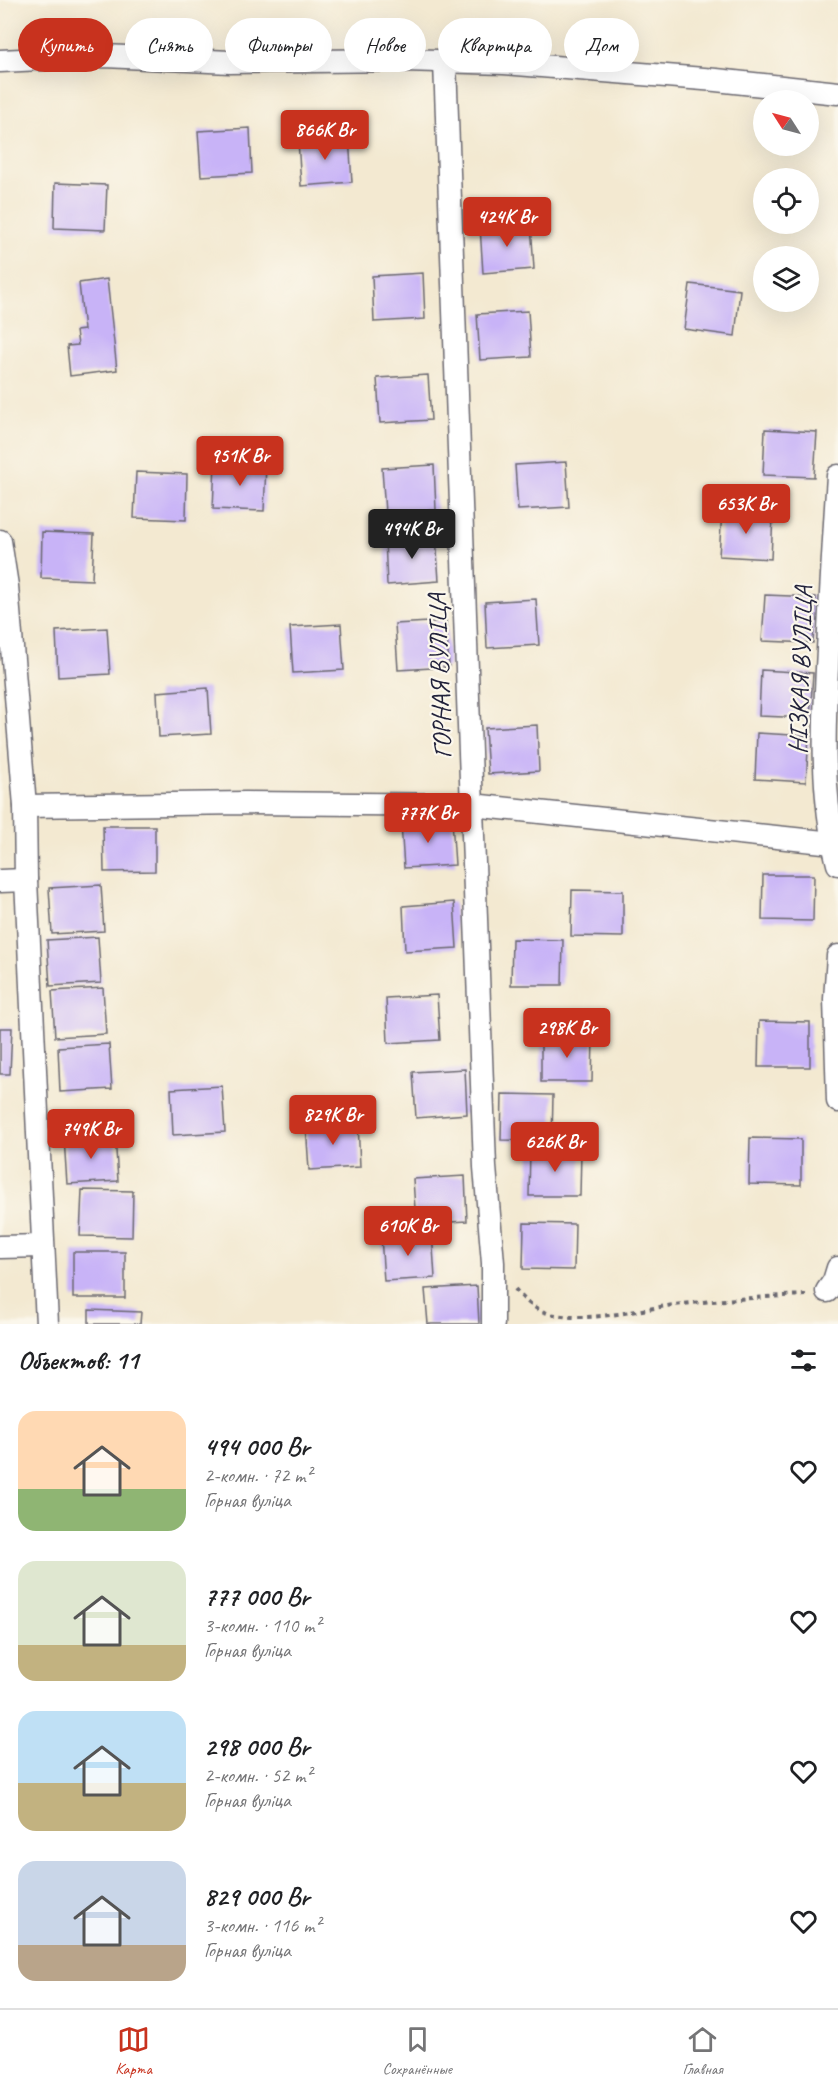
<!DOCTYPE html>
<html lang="ru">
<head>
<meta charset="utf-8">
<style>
	:root { --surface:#fff; --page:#f2f2f2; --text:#202124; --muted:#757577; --line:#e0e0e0; --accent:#c8321e }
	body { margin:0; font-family:Caveat,sans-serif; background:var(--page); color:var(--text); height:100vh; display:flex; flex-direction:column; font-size:22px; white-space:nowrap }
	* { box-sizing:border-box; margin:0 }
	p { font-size:20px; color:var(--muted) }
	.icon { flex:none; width:33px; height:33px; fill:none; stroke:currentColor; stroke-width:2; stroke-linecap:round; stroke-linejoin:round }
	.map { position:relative; height:1324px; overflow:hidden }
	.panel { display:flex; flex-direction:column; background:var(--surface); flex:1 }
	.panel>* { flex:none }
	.guide { position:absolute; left:18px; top:18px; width:802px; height:54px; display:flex; gap:12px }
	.needle { width:39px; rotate:306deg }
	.buttons { position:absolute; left:753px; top:90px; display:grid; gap:12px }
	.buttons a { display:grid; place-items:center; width:66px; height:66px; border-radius:50%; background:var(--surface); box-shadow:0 6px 24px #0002; font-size:30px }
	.price { position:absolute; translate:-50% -51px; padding:0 14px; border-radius:6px; background:var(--accent); color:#fff; font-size:20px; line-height:39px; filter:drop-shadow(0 2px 3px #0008) }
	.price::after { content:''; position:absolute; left:50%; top:36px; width:18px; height:14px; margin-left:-9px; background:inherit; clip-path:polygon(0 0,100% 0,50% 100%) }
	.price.current { background:#222; color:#fff }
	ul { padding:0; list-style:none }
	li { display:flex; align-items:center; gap:18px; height:150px; padding:0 18px }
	li span { display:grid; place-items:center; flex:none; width:168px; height:120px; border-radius:18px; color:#555 }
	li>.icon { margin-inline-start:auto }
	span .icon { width:72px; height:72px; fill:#fffc; stroke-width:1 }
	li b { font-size:26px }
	h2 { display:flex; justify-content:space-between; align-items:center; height:72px; padding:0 18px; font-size:26px }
	.chip { padding:0 21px; border-radius:27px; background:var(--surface); box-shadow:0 6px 24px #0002; font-size:21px; line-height:54px }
	.chip.current { background:var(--accent); color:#fff }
	.dock { display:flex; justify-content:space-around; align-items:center; height:84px; border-top:2px solid var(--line); background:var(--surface); font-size:16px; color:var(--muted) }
	.dock a { display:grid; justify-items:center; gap:3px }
	.dock .current { color:var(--accent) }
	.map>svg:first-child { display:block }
	.building { fill:#c8b3f7 }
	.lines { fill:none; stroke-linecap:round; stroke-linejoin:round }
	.minor-casing { stroke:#6b6870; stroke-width:25 }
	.path { stroke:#6b6870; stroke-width:4; stroke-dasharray:4.5 4.5; stroke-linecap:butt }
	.minor { stroke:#fff; stroke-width:22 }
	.labels { text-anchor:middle; stroke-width:4.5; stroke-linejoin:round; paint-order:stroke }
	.street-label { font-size:26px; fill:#22223b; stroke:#fbf7ec }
</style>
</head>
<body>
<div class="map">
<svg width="838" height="1324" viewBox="0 0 838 1324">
	<rect width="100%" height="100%" fill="#fbf7ec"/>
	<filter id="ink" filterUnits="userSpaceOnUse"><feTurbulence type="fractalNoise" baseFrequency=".0167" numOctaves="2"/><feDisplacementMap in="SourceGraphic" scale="12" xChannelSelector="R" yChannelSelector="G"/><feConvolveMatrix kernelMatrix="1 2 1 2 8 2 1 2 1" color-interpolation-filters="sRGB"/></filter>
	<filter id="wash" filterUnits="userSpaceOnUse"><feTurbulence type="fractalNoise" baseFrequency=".008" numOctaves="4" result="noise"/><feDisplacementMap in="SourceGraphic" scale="24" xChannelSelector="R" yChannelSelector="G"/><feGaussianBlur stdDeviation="1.35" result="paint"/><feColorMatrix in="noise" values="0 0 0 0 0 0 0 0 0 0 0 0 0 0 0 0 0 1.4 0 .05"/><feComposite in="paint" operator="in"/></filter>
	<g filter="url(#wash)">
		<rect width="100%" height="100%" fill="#f3e9d1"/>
		<g id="blocks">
			<g class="building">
				<polygon points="250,128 252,173 201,176 198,131"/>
				<polygon points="349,137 352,182 301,186 298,140"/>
				<polygon points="55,183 107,185 105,230 54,228"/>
				<polygon points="531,224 534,269 483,273 480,227"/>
				<polygon points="423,273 425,319 374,322 372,276"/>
				<polygon points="107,279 117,370 70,376 67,346 78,345 76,331 84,330 79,283"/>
				<polygon points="690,284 740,290 735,336 684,329"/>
				<polygon points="528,311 531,357 480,360 477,314"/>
				<polygon points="428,375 431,420 380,423 377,378"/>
				<polygon points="765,429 817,432 814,477 763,475"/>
				<polygon points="566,462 569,507 518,510 515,465"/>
				<polygon points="215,463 266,465 264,511 213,509"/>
				<polygon points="434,465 436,510 385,513 382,468"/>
				<polygon points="136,472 187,474 186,520 134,518"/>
				<polygon points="722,511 773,514 771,559 719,556"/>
				<polygon points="42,532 94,534 92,580 41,578"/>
				<polygon points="436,536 439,581 387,585 385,539"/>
				<polygon points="765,595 816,597 813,643 762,641"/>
				<polygon points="536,599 539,645 487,648 485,602"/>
				<polygon points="446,621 449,667 398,670 395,624"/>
				<polygon points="341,624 344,670 293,673 290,627"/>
				<polygon points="107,628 110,674 58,677 56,631"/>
				<polygon points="761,670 813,673 810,718 759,716"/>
				<polygon points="208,688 211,734 159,737 157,692"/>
				<polygon points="537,725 539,771 488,774 485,728"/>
				<polygon points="757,733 809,736 806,782 755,779"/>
				<polygon points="452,820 455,865 404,868 401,823"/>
				<polygon points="103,826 155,826 155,871 104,872"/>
				<polygon points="763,875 814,875 813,921 762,920"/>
				<polygon points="101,885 104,931 52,934 49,888"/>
				<polygon points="572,890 623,891 623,937 571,936"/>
				<polygon points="454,902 457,948 405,951 403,906"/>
				<polygon points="98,937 101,983 50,986 47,940"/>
				<polygon points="512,939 563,940 562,985 511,985"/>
				<polygon points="103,988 106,1034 55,1037 52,991"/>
				<polygon points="437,995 440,1040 388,1043 386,998"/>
				<polygon points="759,1021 810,1022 810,1067 758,1067"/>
				<polygon points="0,1028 12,1028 10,1074 0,1074"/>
				<polygon points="541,1036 593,1037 592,1082 541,1082"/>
				<polygon points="109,1044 112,1089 60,1092 58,1047"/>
				<polygon points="465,1069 467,1114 416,1118 413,1072"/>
				<polygon points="222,1086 225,1132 173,1135 171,1089"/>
				<polygon points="502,1094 553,1095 552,1141 501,1140"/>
				<polygon points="358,1122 360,1167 309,1170 306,1125"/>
				<polygon points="115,1135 118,1181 67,1184 64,1138"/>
				<polygon points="750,1138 801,1139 801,1185 749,1184"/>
				<polygon points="530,1150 581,1151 580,1196 529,1196"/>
				<polygon points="465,1176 467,1221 416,1224 413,1179"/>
				<polygon points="82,1190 133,1191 132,1237 80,1236"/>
				<polygon points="524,1223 575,1224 574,1270 523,1269"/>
				<polygon points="432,1232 435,1278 384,1281 381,1236"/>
				<rect x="73" y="1252" width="52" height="46"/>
				<polygon points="477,1286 479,1324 428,1324 425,1289"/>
				<polygon points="89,1310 141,1312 140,1324 89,1324"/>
			</g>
		</g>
	</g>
	<g filter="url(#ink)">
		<use href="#blocks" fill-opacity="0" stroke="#6b6870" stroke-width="1.5"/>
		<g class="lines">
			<g class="minor-casing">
				<g id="minor">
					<polyline points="0,61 105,56 230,62 404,60 504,63 716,80 838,93"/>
					<polyline points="445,62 485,1167 493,1263 493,1324"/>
					<path d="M838 476C834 534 831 592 828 650 824 722 820 793 838 864"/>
					<polyline points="0,541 7,586 25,806 26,880 47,1324"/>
					<polyline points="25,806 246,803 472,805 833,843"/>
					<polyline points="0,881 26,880"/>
					<polyline points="838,956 835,999 838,1101"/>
					<polyline points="0,1247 42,1246"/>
					<polyline points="827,1291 834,1281 838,1268"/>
				</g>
			</g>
			<path class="path" d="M515 1289C525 1301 535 1310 551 1314 590 1323 634 1310 674 1305 717 1300 762 1297 806 1295"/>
			<use href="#minor" class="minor"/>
		</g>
	</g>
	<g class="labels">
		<g class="street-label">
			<text transform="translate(800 670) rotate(-88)" y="9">НІЗКАЯ ВУЛІЦА</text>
			<text transform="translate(439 676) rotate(-92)" y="9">ГОРНАЯ ВУЛІЦА</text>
		</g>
	</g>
</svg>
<div class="buttons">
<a><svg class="needle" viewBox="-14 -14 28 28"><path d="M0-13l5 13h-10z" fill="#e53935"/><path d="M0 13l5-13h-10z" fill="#757577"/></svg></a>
<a><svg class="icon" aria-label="locate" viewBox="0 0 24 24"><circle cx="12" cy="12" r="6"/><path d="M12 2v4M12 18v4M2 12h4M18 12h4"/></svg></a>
<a><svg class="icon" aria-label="layers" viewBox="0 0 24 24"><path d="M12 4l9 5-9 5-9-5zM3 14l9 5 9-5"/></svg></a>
</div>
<b class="price" style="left:325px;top:161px">866K Br</b>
<b class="price" style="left:507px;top:248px">424K Br</b>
<b class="price" style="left:240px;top:487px">951K Br</b>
<b class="price" style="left:746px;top:535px">653K Br</b>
<b class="price current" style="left:412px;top:560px">494K Br</b>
<b class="price" style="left:428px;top:844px">777K Br</b>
<b class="price" style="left:567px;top:1059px">298K Br</b>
<b class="price" style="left:333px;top:1146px">829K Br</b>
<b class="price" style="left:91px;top:1160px">749K Br</b>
<b class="price" style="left:555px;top:1173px">626K Br</b>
<b class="price" style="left:408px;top:1257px">610K Br</b>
<div class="guide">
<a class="chip current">Купить</a>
<a class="chip">Снять</a>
<a class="chip">Фильтры</a>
<a class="chip">Новое</a>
<a class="chip">Квартира</a>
<a class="chip">Дом</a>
</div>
</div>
<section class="panel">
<h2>Объектов: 11<svg class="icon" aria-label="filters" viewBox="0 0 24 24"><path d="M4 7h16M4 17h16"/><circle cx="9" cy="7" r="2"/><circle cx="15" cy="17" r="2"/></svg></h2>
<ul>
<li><span style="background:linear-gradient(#ffd9b3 65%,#8fb573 0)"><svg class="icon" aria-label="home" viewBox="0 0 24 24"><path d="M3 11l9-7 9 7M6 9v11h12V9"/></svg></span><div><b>494 000 Br</b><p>2-комн. · 72 m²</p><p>Горная вуліца</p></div><svg class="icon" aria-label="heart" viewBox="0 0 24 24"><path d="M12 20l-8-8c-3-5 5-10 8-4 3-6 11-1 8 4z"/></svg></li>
<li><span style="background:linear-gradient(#dfe7d0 70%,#c2b280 0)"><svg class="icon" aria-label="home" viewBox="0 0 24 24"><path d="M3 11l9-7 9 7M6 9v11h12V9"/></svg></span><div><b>777 000 Br</b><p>3-комн. · 110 m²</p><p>Горная вуліца</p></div><svg class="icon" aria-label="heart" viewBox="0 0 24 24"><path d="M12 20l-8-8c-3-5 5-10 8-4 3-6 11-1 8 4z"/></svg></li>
<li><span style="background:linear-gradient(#bfe0f5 60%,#c2b280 0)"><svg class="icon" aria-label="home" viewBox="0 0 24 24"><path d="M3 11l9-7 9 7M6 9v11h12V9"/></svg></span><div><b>298 000 Br</b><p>2-комн. · 52 m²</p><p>Горная вуліца</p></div><svg class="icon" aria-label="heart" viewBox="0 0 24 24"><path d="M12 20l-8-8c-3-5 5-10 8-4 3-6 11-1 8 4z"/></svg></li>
<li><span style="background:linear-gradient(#c9d6e8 70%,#b9a48a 0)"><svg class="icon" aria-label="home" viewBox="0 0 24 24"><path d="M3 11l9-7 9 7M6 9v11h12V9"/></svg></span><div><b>829 000 Br</b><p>3-комн. · 116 m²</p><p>Горная вуліца</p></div><svg class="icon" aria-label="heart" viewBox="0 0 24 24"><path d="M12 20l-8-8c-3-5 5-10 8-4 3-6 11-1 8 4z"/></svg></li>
</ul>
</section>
<nav class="dock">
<a class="current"><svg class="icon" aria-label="map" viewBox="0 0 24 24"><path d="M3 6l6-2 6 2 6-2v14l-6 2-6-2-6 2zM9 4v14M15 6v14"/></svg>Карта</a>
<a><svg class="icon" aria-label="saved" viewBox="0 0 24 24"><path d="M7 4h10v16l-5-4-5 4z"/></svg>Сохранённые</a>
<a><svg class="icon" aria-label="home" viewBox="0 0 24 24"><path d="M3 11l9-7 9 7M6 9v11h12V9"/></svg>Главная</a>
</nav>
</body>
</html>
